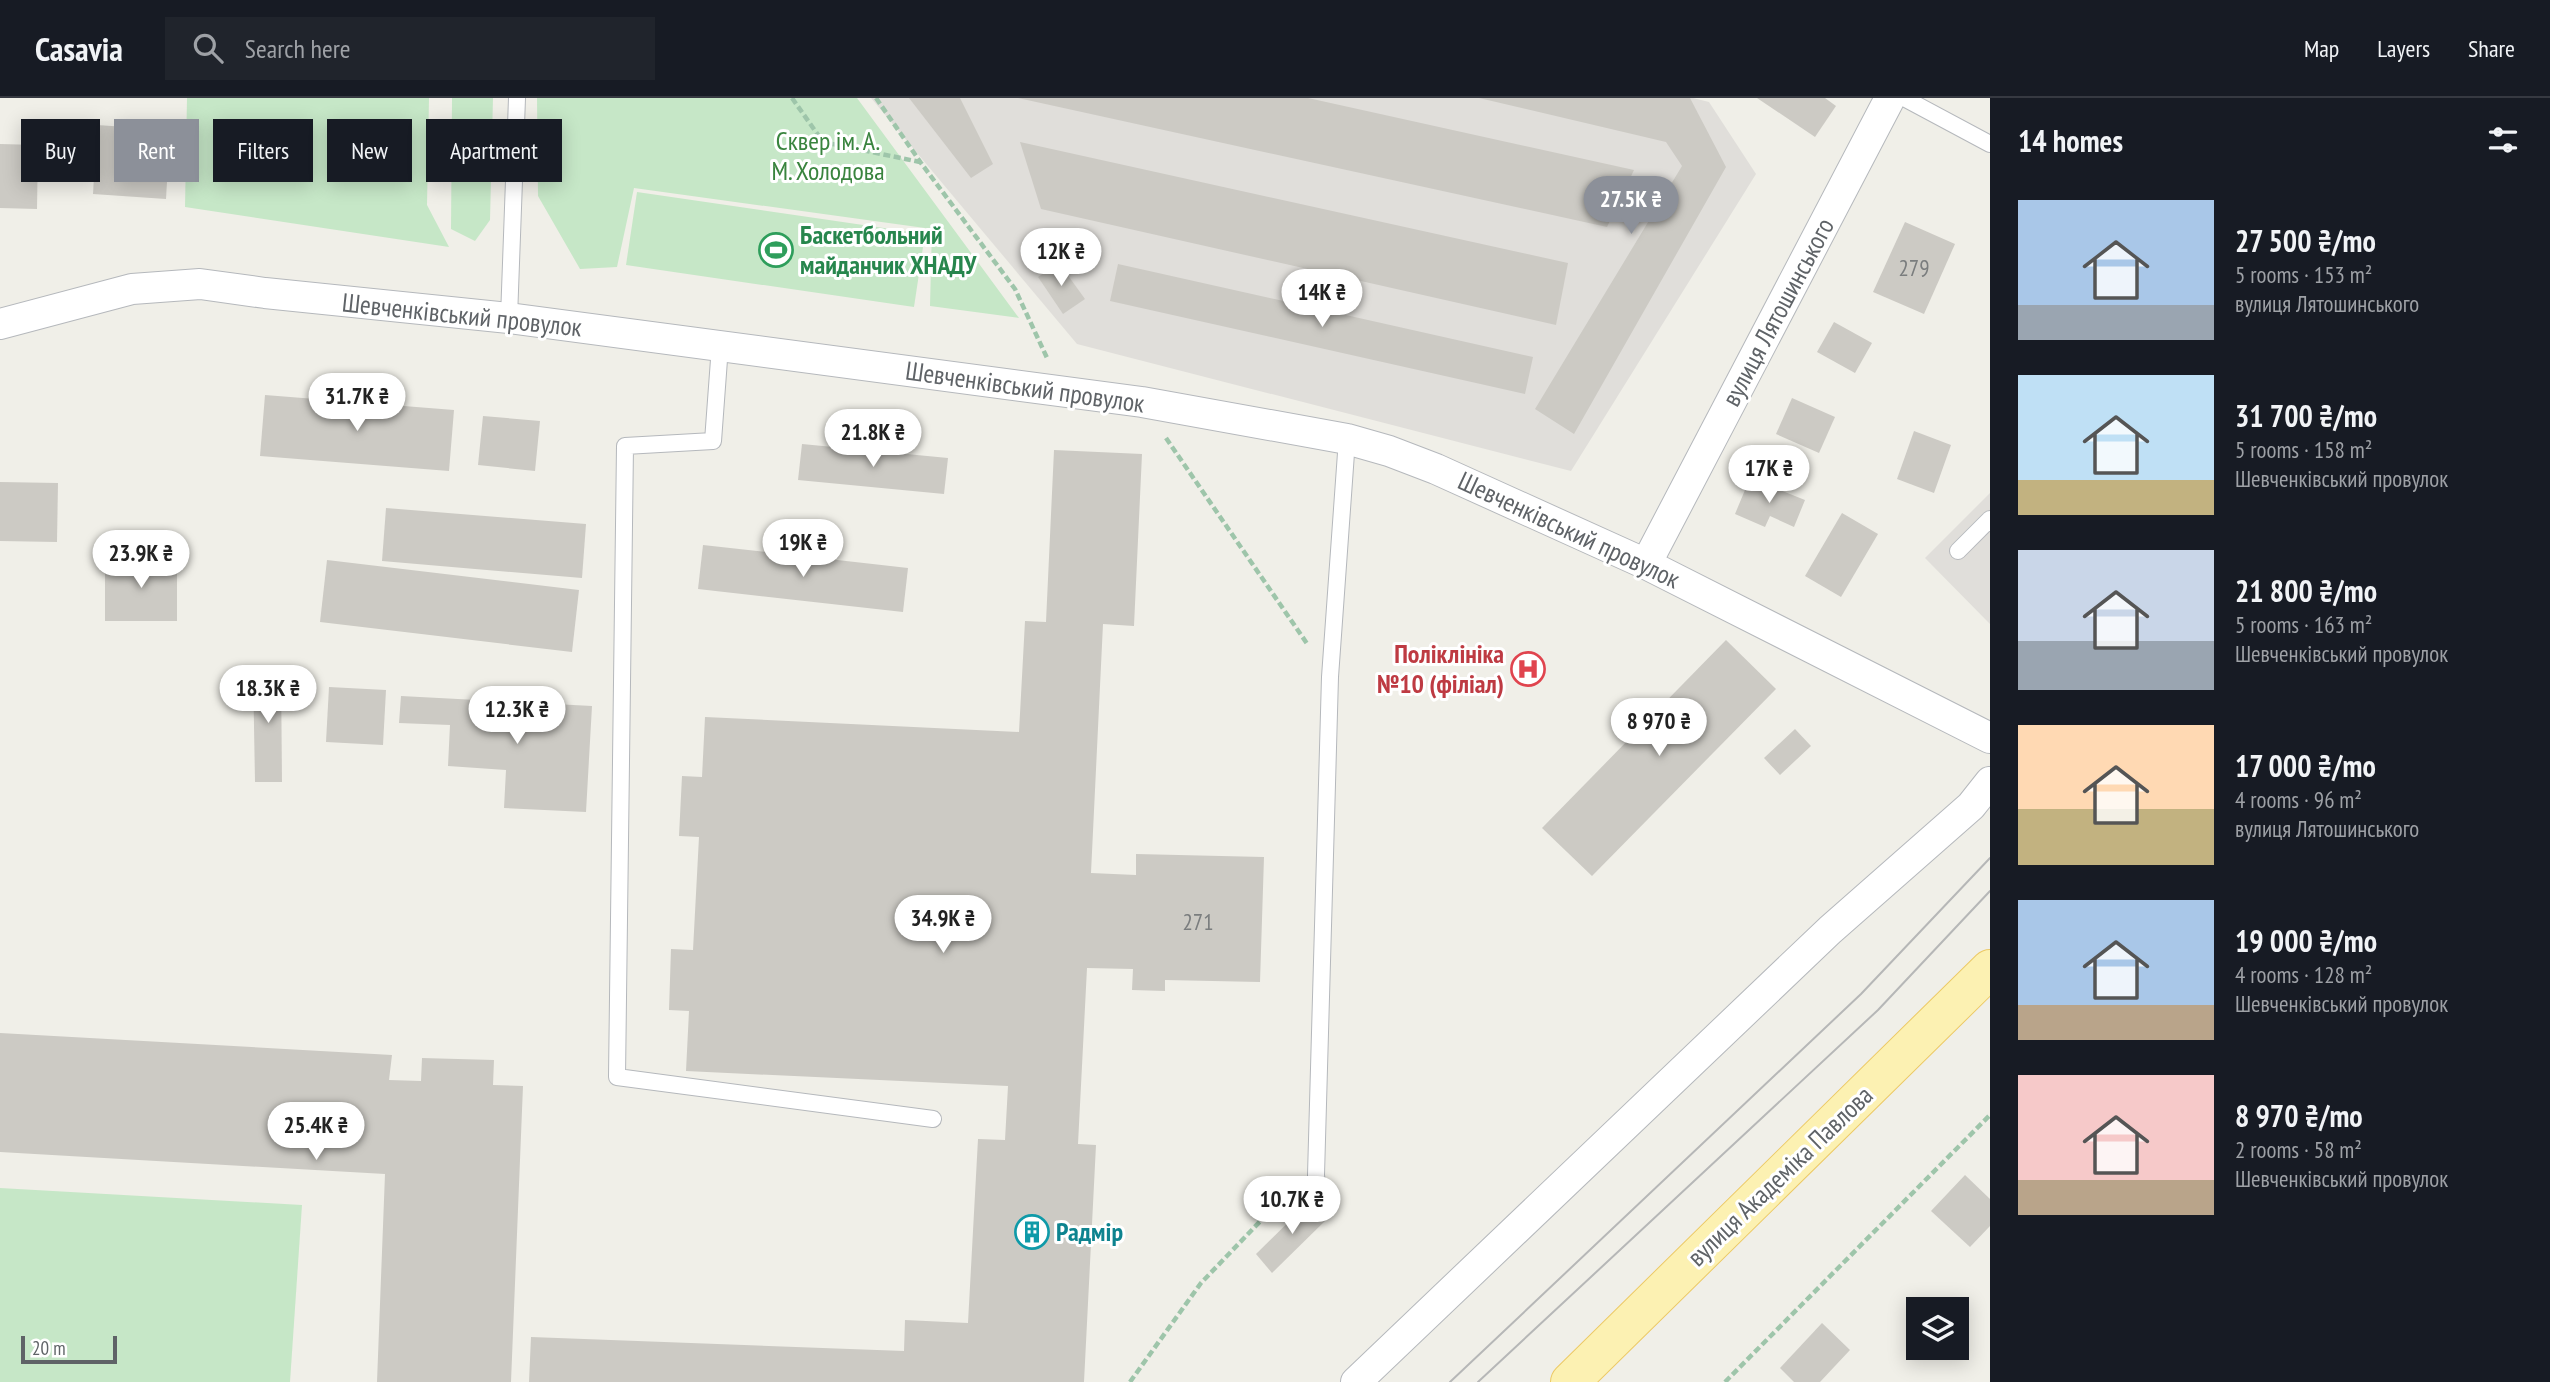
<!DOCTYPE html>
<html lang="en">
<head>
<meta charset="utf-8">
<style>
	:root { --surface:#171b24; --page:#20242c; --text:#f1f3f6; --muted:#9ea1a6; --line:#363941; --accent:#8c9099 }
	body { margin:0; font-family:"PT Sans Narrow",sans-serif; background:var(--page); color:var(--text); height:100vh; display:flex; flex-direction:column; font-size:26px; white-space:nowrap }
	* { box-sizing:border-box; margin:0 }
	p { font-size:23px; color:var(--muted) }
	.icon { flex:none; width:38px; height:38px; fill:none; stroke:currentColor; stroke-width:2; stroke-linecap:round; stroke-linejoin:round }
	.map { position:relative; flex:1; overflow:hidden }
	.sheet { display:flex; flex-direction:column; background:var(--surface); width:560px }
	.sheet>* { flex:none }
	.hud { position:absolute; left:21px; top:21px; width:665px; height:63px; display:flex; gap:14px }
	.fabs { position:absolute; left:1906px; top:1199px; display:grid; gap:14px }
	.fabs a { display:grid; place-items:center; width:63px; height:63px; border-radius:0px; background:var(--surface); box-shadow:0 4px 18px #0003; font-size:35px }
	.scale { position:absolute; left:21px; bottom:18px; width:96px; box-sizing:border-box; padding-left:7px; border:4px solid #5f6367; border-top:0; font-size:19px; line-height:24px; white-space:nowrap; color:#5f6367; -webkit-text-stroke:5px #fff; paint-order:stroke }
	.price { position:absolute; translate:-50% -60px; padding:0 16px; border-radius:24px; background:#fff; color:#222; font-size:23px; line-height:46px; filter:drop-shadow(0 2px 4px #0008) }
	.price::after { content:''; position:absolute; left:50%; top:42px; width:21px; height:16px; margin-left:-10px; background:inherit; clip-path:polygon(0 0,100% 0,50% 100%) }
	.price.selected { background:var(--accent); color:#fff }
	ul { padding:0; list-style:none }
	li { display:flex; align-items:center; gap:21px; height:175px; padding:0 28px }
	li span { display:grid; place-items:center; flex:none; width:196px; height:140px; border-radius:0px; color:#555 }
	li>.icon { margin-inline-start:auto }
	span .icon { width:84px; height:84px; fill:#fffc; stroke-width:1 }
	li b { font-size:30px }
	h2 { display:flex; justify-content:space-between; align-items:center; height:84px; padding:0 28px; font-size:30px }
	.pill { padding:0 24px; border-radius:0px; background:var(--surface); box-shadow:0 4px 18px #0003; font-size:24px; line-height:63px }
	.pill.selected { background:var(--accent); color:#fff }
	header { display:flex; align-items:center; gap:42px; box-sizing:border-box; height:98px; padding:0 35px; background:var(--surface); border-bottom:2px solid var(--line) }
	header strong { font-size:33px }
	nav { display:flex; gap:38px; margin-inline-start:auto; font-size:24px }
	.search { width:490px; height:63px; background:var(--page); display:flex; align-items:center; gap:18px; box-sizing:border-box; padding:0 24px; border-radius:0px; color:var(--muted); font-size:26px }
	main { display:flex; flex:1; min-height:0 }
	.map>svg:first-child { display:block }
	.industrial { fill:#e0deda }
	.green { fill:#c6e7c7 }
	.building { fill:#cccac4 }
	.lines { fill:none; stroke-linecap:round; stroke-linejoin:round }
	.lane-casing { stroke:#b5b8bc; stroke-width:18 }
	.street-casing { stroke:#b5b8bc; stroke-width:32 }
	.primary-casing { stroke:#ecc965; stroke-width:40 }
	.path { stroke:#9ec5aa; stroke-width:4.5; stroke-dasharray:7 3.5; stroke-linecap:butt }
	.lane { stroke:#fff; stroke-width:16 }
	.street { stroke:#fff; stroke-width:30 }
	.primary { stroke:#fcf1b2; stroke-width:38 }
	.tram { stroke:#b6b7b7; stroke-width:2 }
	.labels { text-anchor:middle; stroke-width:6; stroke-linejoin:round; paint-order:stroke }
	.number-label { font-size:23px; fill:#7a7d7e }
	.park-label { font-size:26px; fill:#39843e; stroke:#fff }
	.leisure-label { font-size:26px; font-weight:bold; fill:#27864d; stroke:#fff; text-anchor:start }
	.street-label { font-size:26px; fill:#5f6367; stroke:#fff }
	.health-label { font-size:26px; font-weight:bold; fill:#be3a42; stroke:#fff; text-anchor:end }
	.culture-label { font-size:26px; font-weight:bold; fill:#0d838f; stroke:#fff; text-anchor:start }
</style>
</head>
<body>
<header>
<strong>Casavia</strong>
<div class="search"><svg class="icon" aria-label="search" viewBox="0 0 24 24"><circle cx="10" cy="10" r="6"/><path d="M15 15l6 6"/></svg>Search here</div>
<nav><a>Map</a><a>Layers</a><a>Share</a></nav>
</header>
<main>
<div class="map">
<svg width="1990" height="1284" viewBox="0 0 1990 1284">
	<rect width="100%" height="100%" fill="#f0efe8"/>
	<g class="industrial">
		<polygon points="871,0 1693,0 1709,4 1756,76 1571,373 1077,246"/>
		<polygon points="1990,395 1990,526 1925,460"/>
	</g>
	<g class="green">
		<polygon points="187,0 429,0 427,107 449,149 185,109"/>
		<polygon points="452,0 493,0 490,122 475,143 451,131"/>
		<polygon points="537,0 857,0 1019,220 930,208 932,131 634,90 617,169 580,171 538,98"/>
		<polygon points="637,94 925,136 914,209 626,167"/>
		<polygon points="0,1090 302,1107 290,1284 0,1284"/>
	</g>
	<g class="building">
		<polygon points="909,0 960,0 993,66 971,80"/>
		<polygon points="1018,0 1308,0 1634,72 1607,129"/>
		<polygon points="1479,0 1690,0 1726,69 1574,336 1535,311 1682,68 1666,44"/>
		<polygon points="1757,0 1825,0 1836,8 1815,39"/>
		<polygon points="97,27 170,32 166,101 93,96"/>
		<polygon points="1020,44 1568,165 1556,227 1041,111"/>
		<polygon points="0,46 38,47 37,111 0,110"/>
		<polygon points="1905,124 1955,146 1924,216 1873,194"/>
		<polygon points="1059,165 1085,201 1063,216 1038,179"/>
		<polygon points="1118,166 1533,259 1525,296 1110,203"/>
		<polygon points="1834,224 1872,245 1855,275 1817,254"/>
		<polygon points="265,297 454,312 449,373 260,358"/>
		<polygon points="1792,300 1835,319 1819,355 1776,336"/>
		<polygon points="483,318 540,323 535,373 478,367"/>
		<polygon points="1914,333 1951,347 1934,395 1897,381"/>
		<polygon points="802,346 948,360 944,396 798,382"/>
		<polygon points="1054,352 1142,356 1134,528 1103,526 1091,775 1136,777 1136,756 1264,759 1260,884 1165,882 1165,893 1132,892 1133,871 1087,870 1078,1046 1096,1047 1084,1284 529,1284 531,1239 904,1253 905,1222 968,1225 978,1041 1005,1042 1008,988 686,973 689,913 669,912 671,851 693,852 699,739 679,738 682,678 702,679 705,619 1019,634 1025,523 1046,524"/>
		<polygon points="1750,380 1805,402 1794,429 1770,418 1765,429 1735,416"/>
		<polygon points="0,384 58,385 57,444 0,443"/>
		<polygon points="386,410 586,426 582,480 382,463"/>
		<polygon points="1842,415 1878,436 1841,499 1805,478"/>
		<polygon points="703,447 908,470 903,514 698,491"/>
		<rect x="105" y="461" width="72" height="62"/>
		<polygon points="327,462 579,492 572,554 320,524"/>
		<polygon points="1726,542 1776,591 1592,778 1542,730"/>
		<polygon points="281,571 282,684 255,684 253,572"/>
		<polygon points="329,589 386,592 383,647 326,644"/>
		<polygon points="401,598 592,608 586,714 504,710 506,672 448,668 450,627 399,625"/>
		<polygon points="1795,631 1811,648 1780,677 1764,660"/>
		<polygon points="0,935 392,957 389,982 421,983 422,960 494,962 493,987 523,988 511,1284 377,1284 385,1076 0,1054"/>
		<polygon points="1965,1077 1990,1101 1990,1128 1970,1149 1931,1113"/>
		<polygon points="1311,1102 1328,1120 1272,1175 1256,1156"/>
		<polygon points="1822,1225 1850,1252 1820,1284 1794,1284 1780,1270"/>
	</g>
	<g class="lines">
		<g class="lane-casing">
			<g id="lane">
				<polyline points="1904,0 1990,46"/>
				<polyline points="509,220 517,0"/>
				<polyline points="720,248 713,343 625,348 617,979 933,1021"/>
				<polyline points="1958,453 1990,421"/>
				<polyline points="1320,1111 1316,1077 1330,579 1347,341"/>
			</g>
		</g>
		<g class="street-casing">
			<g id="street">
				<polyline points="0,226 132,191 200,186 265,195 509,220 1142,304 1347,341 1389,353 1436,371 1646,466 1990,640"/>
				<polyline points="1646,466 1890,0"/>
				<polyline points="1356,1284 1830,832 1971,708 1990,684"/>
			</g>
		</g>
		<g class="primary-casing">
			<polyline id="primary" points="1570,1284 1990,871"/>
		</g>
		<g class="path">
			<polyline points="792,0 823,44 920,64"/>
			<polyline points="876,0 921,65 1015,191 1048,262"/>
			<polyline points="1166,340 1308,547"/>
			<polyline points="1130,1284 1201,1185 1293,1089"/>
			<polyline points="1725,1284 1990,1017"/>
		</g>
		<use href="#lane" class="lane"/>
		<use href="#street" class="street"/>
		<use href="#primary" class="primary"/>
		<g class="tram">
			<polyline points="1450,1284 1861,896 1990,760"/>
			<polyline points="1478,1284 1878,912 1990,793"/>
		</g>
	</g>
	<defs>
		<g id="stadium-ring" transform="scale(1.75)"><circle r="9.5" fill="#fff" stroke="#2e9e5b" stroke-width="1.5"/><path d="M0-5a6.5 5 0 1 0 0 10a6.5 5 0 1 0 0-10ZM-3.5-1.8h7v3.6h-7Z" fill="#2e9e5b"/></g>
		<g id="hospital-ring" transform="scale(1.75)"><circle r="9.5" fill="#fff" stroke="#e0444e" stroke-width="1.5"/><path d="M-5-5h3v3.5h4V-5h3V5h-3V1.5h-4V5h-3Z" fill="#e0444e"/></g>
		<g id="building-ring" transform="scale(1.75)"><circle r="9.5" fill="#fff" stroke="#0f9aa8" stroke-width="1.5"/><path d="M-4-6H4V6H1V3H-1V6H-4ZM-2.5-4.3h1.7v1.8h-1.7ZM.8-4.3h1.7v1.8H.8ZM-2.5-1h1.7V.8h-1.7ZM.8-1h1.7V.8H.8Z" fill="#0f9aa8"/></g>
	</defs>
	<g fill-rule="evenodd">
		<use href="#stadium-ring" x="776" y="152"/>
		<use href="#hospital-ring" x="1528" y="571"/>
		<use href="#building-ring" x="1032" y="1134"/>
	</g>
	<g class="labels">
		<g class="number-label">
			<text x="1914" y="178">279</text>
			<text x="1198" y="832">271</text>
		</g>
		<g class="park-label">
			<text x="828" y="52">Сквер ім. А.<tspan x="828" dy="30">М. Холодова</tspan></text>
		</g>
		<g class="leisure-label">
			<text x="800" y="146">Баскетбольний<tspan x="800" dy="30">майданчик ХНАДУ</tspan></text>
		</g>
		<g class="street-label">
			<text transform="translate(1778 214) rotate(-62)" y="9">вулиця Лятошинського</text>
			<text transform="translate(462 217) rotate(6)" y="9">Шевченківський провулок</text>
			<text transform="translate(1025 289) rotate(8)" y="9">Шевченківський провулок</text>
			<text transform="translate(1569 432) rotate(25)" y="9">Шевченківський провулок</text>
			<text transform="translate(1780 1078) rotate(-44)" y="9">вулиця Академіка Павлова</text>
		</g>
		<g class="health-label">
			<text x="1504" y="565">Поліклініка<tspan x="1504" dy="30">№10 (філіал)</tspan></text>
		</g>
		<g class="culture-label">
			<text x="1056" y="1143">Радмір</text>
		</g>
	</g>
</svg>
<div class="fabs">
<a><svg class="icon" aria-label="layers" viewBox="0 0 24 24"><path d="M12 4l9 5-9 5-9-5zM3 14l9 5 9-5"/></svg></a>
</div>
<div class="scale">20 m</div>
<b class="price selected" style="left:1631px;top:138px">27.5K ₴</b>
<b class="price" style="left:1061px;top:190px">12K ₴</b>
<b class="price" style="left:1322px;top:231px">14K ₴</b>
<b class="price" style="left:357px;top:335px">31.7K ₴</b>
<b class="price" style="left:873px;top:371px">21.8K ₴</b>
<b class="price" style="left:1769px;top:407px">17K ₴</b>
<b class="price" style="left:803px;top:481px">19K ₴</b>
<b class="price" style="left:141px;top:492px">23.9K ₴</b>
<b class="price" style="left:268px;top:627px">18.3K ₴</b>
<b class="price" style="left:517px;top:648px">12.3K ₴</b>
<b class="price" style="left:1659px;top:660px">8 970 ₴</b>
<b class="price" style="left:943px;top:857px">34.9K ₴</b>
<b class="price" style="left:316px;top:1064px">25.4K ₴</b>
<b class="price" style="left:1292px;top:1138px">10.7K ₴</b>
<div class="hud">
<a class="pill">Buy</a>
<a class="pill selected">Rent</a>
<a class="pill">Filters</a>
<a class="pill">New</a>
<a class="pill">Apartment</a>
</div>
</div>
<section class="sheet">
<h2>14 homes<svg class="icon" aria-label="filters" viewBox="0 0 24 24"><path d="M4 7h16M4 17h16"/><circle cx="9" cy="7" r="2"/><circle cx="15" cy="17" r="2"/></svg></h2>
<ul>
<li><span style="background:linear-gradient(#a9c7e8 75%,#9aa5b1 0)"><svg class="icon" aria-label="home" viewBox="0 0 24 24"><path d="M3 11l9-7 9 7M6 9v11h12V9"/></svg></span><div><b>27 500 ₴/mo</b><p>5 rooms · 153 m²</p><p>вулиця Лятошинського</p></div></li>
<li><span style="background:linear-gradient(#bfe0f5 75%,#c2b280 0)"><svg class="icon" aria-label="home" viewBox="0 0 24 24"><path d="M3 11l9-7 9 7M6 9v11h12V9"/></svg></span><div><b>31 700 ₴/mo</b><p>5 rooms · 158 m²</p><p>Шевченківський провулок</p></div></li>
<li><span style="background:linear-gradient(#c9d6e8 65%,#9aa5b1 0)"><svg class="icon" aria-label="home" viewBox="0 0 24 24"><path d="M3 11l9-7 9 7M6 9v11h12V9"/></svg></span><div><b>21 800 ₴/mo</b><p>5 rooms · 163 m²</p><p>Шевченківський провулок</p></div></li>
<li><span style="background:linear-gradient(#ffd9b3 60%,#c2b280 0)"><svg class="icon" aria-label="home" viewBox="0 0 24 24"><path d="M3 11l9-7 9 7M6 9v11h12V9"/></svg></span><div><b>17 000 ₴/mo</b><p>4 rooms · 96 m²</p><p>вулиця Лятошинського</p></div></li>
<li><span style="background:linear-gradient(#a9c7e8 75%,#b9a48a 0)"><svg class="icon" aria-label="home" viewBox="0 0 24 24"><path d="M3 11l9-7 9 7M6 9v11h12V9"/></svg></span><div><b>19 000 ₴/mo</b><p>4 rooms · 128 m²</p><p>Шевченківський провулок</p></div></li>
<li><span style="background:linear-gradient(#f6c9c9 75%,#b9a48a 0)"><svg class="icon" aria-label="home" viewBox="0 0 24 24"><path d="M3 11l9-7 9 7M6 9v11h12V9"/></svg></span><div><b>8 970 ₴/mo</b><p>2 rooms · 58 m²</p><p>Шевченківський провулок</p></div></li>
</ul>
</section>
</main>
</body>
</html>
